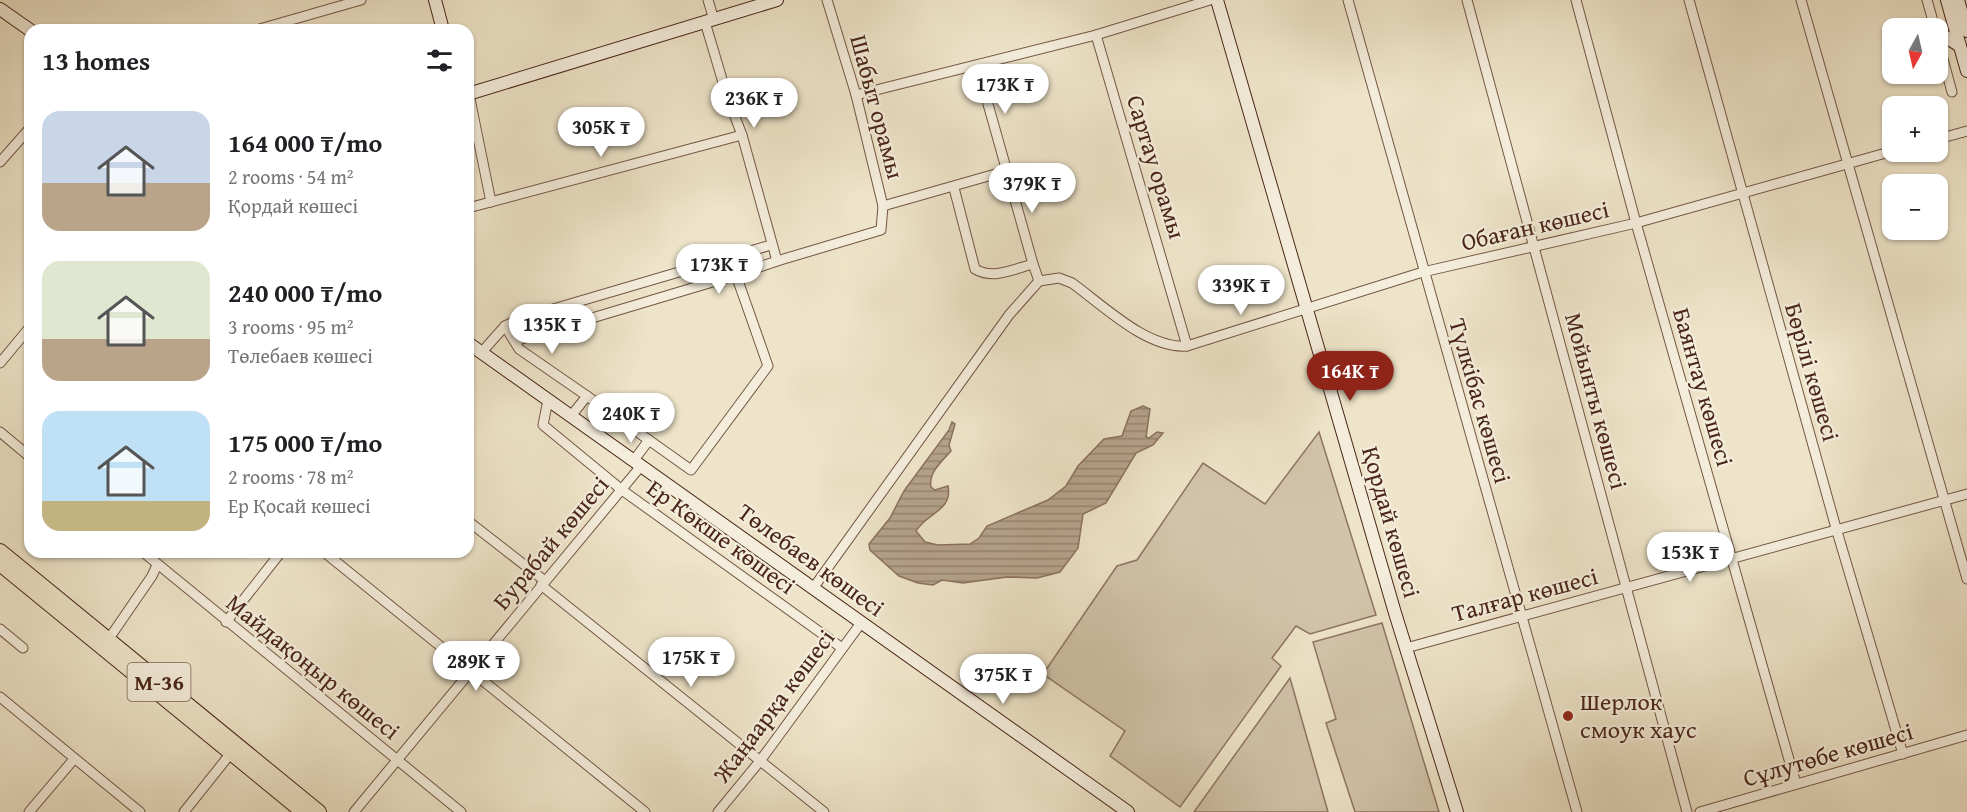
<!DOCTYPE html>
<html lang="en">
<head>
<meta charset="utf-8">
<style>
	:root { --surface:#fff; --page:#f2f2f2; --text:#202124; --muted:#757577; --accent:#8f2418 }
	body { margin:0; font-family:"Gentium Book Plus",serif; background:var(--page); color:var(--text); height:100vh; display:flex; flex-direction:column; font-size:22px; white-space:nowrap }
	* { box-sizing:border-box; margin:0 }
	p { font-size:20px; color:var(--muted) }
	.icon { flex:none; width:33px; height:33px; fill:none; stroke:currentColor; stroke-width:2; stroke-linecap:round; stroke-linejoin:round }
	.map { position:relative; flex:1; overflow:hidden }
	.drawer { position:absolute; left:24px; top:24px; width:450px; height:534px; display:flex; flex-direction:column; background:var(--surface); border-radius:18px; box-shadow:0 2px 4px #0004 }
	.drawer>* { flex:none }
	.needle { width:39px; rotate:188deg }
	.controls { position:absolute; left:1882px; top:18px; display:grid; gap:12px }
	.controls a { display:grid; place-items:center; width:66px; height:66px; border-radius:12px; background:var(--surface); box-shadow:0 2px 4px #0004; font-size:30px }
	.price { position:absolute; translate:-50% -51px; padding:0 14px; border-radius:21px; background:#fff; color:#222; font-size:20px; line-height:39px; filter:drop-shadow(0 2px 3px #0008) }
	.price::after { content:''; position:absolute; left:50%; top:36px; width:18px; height:14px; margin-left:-9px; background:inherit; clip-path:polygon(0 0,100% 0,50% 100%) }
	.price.current { background:var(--accent); color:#fff }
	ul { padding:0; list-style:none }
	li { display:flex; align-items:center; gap:18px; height:150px; padding:0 18px }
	li span { display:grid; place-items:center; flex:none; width:168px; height:120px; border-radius:18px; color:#555 }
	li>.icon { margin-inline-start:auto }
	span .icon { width:72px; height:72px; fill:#fffc; stroke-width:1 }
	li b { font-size:26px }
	h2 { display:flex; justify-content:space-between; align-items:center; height:72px; padding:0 18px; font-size:26px }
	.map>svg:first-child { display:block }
	.green { fill:#d2c4ab; stroke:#8e7562; stroke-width:1.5 }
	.water { fill:url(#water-rules); stroke:#8b715e; stroke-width:1.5 }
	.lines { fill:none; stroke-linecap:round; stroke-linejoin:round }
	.street-casing { stroke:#735644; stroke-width:11 }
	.secondary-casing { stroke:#4a2618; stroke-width:14 }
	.primary-casing { stroke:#4a2618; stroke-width:16 }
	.street { stroke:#f4eddc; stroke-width:9 }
	.secondary { stroke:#f4eddc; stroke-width:12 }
	.primary { stroke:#eee4c9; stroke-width:14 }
	.poi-dot { fill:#8f2418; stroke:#f4eddc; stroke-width:2 }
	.labels { text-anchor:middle; stroke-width:4.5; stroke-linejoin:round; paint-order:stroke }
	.shield { fill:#f4eddc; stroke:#7d6253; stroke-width:1.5 }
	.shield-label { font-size:22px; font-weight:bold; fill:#4a2618 }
	.street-label { font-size:24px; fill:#4a2618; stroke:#f4eddc }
	.poi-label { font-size:24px; fill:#4a2618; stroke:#f4eddc; text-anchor:start }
</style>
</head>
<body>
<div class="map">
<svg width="1967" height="812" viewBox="0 0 1967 812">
	<defs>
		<pattern id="water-rules" width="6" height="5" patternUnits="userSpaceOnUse" patternTransform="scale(1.5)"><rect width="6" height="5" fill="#b6a38d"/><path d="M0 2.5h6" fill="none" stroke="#968572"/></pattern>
	</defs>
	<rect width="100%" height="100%" fill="#eee4c9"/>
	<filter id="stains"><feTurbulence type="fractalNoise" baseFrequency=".00333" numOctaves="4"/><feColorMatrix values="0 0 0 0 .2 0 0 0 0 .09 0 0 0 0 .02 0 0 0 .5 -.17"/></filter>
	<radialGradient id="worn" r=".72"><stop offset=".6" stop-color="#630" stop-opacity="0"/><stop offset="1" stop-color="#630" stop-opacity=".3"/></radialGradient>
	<g class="green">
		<polygon points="1319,432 1376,615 1310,634 1296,626 1272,658 1281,666 1180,807 1110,756 1125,731 1043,674 1117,566 1137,560 1203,463 1265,504"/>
		<polygon points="1382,623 1439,812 1355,812 1326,723 1336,719 1313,642"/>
		<polygon points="1290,678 1328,812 1194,812"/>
	</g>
	<path class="water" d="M1143 406 1150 409 1146 437 1149 438 1157 432 1163 433 1153 445 1136 453 1106 503 1083 514 1078 548 1060 572 1037 578 1007 577 963 583 942 580 933 585 918 583 899 576 870 550 869 544 890 518 904 491 949 430 952 422 955 424 949 445 951 451C942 461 928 473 931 487L935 490 948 486C953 511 926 513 916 531L925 542 938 545 970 544 979 538 987 526 1048 500 1066 486 1078 466 1104 439 1122 436 1131 411Z"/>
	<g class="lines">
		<g class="street-casing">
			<g id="street">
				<polyline points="708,0 714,20"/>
				<polyline points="827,0 856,95 883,206 1006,171"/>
				<polyline points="1348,0 1577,812"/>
				<polyline points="1467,0 1687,812"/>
				<polyline points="1576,0 1636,223 1796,784"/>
				<polyline points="1689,0 1836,528 1903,754"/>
				<polyline points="1801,0 1967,579"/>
				<polyline points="1927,0 1935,28"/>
				<polyline points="705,22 727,96 742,135 777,261 736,275"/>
				<polyline points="256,30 361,0"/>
				<polyline points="1096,35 1187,346"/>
				<polyline points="1938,41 1952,92"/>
				<polyline points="977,65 1033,264"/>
				<polyline points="469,94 491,202"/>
				<polyline points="856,95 1096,35 1210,0"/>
				<polyline points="1938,139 1967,131"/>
				<polyline points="0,162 30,128"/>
				<path d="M954 188 975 269C993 280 1014 269 1033 264L1039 281 1059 278 1072 283C1104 306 1147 349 1187 346L1423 272 1636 223 1893 151"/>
				<polyline points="468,208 742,135"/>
				<polyline points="777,261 881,230 883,206"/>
				<polyline points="505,326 519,349 587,396"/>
				<polyline points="515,341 736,275 768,366 691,470 587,396 571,416"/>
				<polyline points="481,353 505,326 519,319 771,245"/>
				<polyline points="0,363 30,327"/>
				<polyline points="548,400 543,425 622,490 842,648"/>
				<polyline points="0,432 30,457"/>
				<polyline points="634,460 649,440"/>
				<polyline points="468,521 545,581"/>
				<polyline points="143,552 461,812"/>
				<polyline points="324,552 645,812"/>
				<polyline points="541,585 824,812"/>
				<polyline points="814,587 1009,315 1039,281"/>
				<polyline points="226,622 281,552"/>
				<polyline points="0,629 23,648"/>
				<polyline points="108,640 152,576 157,565"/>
				<polyline points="1406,648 1967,494"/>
				<polyline points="0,697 140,812"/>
				<polyline points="29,812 74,759"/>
				<polyline points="184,812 231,753"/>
				<polyline points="354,812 641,466"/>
				<polyline points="718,812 760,761 861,623"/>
				<polyline points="1700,812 1967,735"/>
			</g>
		</g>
		<g class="secondary-casing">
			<g id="secondary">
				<polyline points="435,0 443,30"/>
				<polyline points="1217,0 1395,613 1457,812"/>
				<polyline points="1947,0 1967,71"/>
				<polyline points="1958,0 1967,31"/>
				<polyline points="0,9 30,30"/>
				<polyline points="1938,32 1960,46"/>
				<polyline points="468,94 777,0"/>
				<polyline points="468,343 1128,812"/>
			</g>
		</g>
		<g class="primary-casing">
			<g id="primary">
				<polyline points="0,551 319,812"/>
				<polyline points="0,564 303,812"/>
			</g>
		</g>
		<use href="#street" class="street"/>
		<use href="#secondary" class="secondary"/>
		<use href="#primary" class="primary"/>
	</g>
	<circle class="poi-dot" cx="1568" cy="716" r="6"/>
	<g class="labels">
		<rect class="shield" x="127.5" y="663" width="63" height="38" rx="4.5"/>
		<g class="shield-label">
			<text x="159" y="690">M-36</text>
		</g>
		<g class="street-label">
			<text transform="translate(877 107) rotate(75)" y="8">Шабыт орамы</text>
			<text transform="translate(1156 167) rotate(73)" y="8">Сартау орамы</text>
			<text transform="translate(1535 226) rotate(-13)" y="8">Обаған көшесі</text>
			<text transform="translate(1812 372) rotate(74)" y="8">Бөрілі көшесі</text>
			<text transform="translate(1703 387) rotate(74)" y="8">Баянтау көшесі</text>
			<text transform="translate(1480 401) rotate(74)" y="8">Түлкібас көшесі</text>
			<text transform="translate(1596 401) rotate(75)" y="8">Мойынты көшесі</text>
			<text transform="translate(1391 522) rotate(74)" y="8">Қордай көшесі</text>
			<text transform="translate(721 537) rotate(36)" y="8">Ер Көкше көшесі</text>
			<text transform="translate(551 543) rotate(-50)" y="8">Бурабай көшесі</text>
			<text transform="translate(811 560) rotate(36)" y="8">Төлебаев көшесі</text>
			<text transform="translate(1525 595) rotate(-15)" y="8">Талғар көшесі</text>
			<text transform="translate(313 667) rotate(39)" y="8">Майдақоңыр көшесі</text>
			<text transform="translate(774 706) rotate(-53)" y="8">Жаңаарқа көшесі</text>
			<text transform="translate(1828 755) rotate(-16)" y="8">Сұлутөбе көшесі</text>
		</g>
		<g class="poi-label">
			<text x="1580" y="710">Шерлок<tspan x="1580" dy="28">смоук хаус</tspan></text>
		</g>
	</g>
	<rect width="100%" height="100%" filter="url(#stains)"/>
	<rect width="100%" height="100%" fill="url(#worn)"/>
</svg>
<div class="controls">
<a><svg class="needle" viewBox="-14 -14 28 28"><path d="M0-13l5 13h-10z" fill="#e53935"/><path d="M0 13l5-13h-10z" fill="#757577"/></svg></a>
<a>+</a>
<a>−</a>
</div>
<b class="price" style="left:1005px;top:115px">173K ₸</b>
<b class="price" style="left:754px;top:129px">236K ₸</b>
<b class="price" style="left:601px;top:158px">305K ₸</b>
<b class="price" style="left:1032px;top:214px">379K ₸</b>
<b class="price" style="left:719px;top:295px">173K ₸</b>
<b class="price" style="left:1241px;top:316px">339K ₸</b>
<b class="price" style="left:552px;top:355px">135K ₸</b>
<b class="price current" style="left:1350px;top:402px">164K ₸</b>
<b class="price" style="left:631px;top:444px">240K ₸</b>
<b class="price" style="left:1690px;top:583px">153K ₸</b>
<b class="price" style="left:691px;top:688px">175K ₸</b>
<b class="price" style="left:476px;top:692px">289K ₸</b>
<b class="price" style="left:1003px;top:705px">375K ₸</b>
<section class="drawer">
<h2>13 homes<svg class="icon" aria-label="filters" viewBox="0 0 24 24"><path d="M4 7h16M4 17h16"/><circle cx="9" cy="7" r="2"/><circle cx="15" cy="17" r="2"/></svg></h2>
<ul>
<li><span style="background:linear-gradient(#c9d6e8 60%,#b9a48a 0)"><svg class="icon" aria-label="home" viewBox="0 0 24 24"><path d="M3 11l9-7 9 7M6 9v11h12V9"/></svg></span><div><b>164 000 ₸/mo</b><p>2 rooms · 54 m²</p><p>Қордай көшесі</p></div></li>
<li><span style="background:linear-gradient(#dfe7d0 65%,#b9a48a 0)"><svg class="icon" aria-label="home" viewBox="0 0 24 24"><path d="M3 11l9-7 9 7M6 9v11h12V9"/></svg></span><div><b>240 000 ₸/mo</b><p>3 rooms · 95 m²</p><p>Төлебаев көшесі</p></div></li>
<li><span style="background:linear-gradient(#bfe0f5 75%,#c2b280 0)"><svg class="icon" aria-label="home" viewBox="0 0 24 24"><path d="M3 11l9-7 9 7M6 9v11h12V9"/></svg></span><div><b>175 000 ₸/mo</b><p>2 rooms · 78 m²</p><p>Ер Қосай көшесі</p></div></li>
</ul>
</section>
</div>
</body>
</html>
